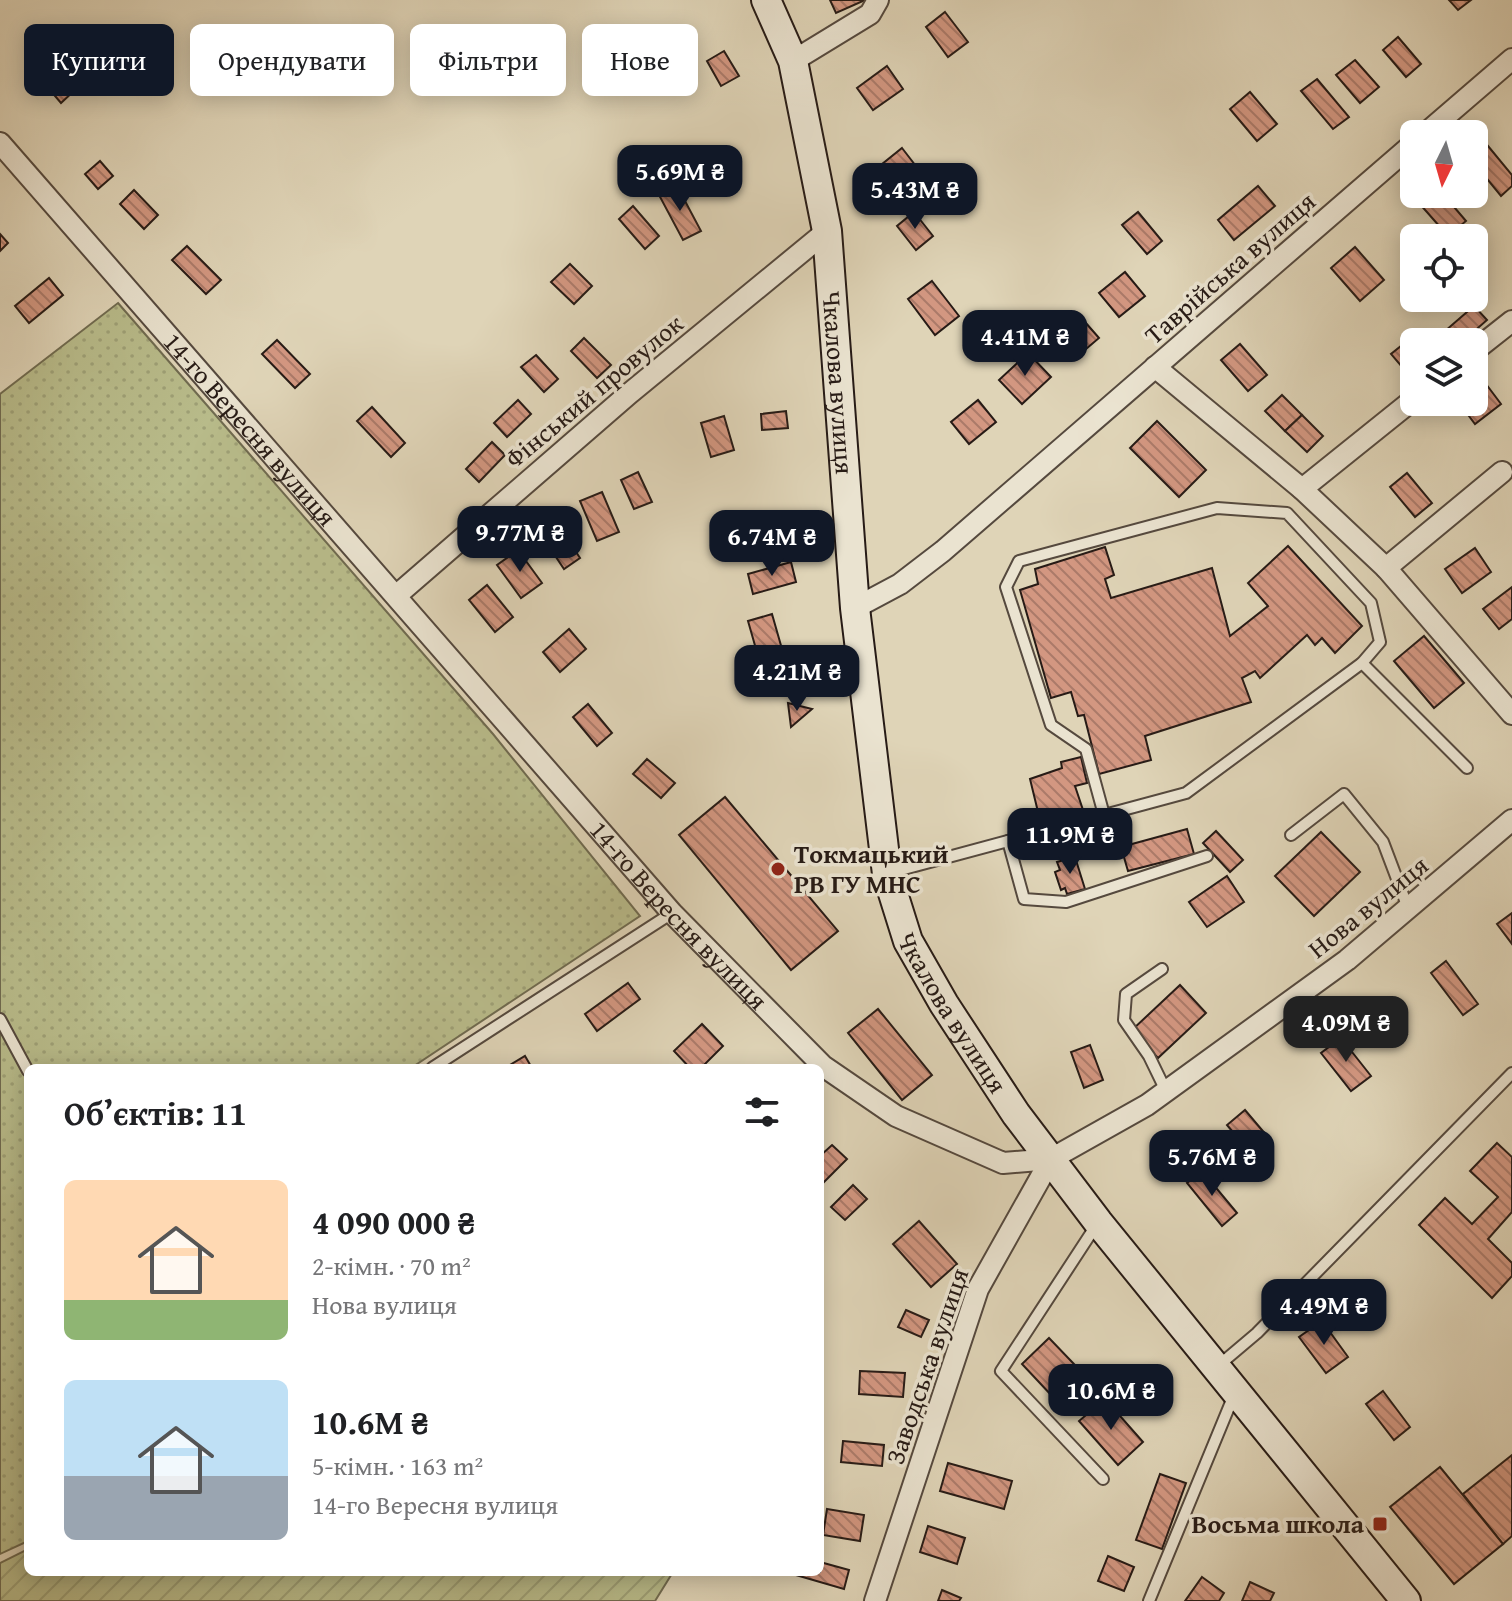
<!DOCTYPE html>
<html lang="uk">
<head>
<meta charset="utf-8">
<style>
	:root { --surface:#fff; --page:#f2f2f2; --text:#202124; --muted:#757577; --accent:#111827 }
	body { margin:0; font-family:"Gentium Book Plus",serif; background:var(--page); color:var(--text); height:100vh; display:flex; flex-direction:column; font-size:30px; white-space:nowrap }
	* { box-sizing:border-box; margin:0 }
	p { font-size:26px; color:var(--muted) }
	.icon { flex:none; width:44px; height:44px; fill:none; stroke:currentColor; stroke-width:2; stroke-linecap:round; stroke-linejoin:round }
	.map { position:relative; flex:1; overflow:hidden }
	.drawer { position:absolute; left:24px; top:1064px; width:800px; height:512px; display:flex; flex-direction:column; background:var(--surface); border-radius:12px; box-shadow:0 4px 20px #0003 }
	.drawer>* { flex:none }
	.hud { position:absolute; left:24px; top:24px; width:800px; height:72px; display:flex; gap:16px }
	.needle { width:52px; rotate:185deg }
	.buttons { position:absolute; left:1400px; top:120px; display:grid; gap:16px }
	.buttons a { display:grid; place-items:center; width:88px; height:88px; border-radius:12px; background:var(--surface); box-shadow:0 4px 20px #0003; font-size:40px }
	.price { position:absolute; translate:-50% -68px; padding:0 18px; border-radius:16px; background:var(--accent); color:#fff; font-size:26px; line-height:52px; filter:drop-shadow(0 2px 4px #0008) }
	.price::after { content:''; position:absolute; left:50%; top:48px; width:24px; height:18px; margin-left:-12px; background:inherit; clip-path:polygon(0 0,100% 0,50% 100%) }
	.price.current { background:#222; color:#fff }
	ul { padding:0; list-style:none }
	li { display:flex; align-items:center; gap:24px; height:200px; padding:0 40px }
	li span { display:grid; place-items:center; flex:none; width:224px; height:160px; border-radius:12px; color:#555 }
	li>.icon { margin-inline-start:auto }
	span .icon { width:96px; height:96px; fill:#fffc; stroke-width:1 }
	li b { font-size:34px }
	h2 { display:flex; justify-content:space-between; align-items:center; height:96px; padding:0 40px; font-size:34px }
	.tag { padding:0 28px; border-radius:12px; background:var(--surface); box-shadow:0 4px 20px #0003; font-size:28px; line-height:72px }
	.tag.current { background:var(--accent); color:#fff }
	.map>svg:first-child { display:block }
	.grass { fill:url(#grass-dots); stroke:#706b50; stroke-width:2 }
	.garden { fill:url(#garden-furrows); stroke:#706b50; stroke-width:2 }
	.building { fill:url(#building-back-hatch); stroke:#271b16; stroke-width:2 }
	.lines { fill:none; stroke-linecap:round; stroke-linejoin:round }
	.service-casing { stroke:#55493e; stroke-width:14 }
	.minor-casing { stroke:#55493e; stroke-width:24 }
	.secondary-casing { stroke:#271b16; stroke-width:32 }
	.service { stroke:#eae3d0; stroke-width:10 }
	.minor { stroke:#eae3d0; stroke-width:20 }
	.secondary { stroke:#eae3d0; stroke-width:28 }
	.poi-dot { fill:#8f2418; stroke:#eae3d0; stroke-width:3 }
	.labels { text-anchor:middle; stroke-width:7; stroke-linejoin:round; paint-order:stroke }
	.street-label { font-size:26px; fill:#271b16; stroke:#eae3d0 }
	.poi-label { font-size:26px; font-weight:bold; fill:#271b16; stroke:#eae3d0; text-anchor:start }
</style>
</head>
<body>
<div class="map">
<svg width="1512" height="1601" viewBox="0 0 1512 1601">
	<defs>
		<pattern id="grass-dots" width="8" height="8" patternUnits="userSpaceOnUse" patternTransform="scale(2)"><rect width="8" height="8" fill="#b8bb8a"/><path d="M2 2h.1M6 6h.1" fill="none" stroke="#9ea076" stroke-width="1.8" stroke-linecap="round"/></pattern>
		<pattern id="garden-furrows" width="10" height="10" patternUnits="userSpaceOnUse" patternTransform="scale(2)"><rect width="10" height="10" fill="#b8bb8a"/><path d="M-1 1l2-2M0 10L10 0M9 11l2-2" fill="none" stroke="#9ea076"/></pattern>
		<pattern id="building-back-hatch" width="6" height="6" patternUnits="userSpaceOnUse" patternTransform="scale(2)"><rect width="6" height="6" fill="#d39781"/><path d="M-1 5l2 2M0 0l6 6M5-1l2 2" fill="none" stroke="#ab7a69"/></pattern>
	</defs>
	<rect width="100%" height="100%" fill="#dfd4b7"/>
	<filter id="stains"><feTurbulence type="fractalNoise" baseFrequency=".0025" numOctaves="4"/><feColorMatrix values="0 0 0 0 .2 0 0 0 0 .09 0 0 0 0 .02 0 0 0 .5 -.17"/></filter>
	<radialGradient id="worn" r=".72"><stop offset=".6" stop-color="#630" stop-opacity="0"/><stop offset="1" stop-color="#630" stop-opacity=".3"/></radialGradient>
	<polygon class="grass" points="118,303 493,734 640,916 411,1068 28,1068 28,1541 0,1554 0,394"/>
	<polygon class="garden" points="28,1549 28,1572 673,1572 655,1601 0,1601 0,1563"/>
	<g class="building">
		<polygon points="830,0 865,0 836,13"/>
		<polygon points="1449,0 1471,0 1458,10"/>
		<polygon points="945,12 968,42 948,57 926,27"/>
		<polygon points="1398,37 1421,64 1406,77 1383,50"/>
		<polygon points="724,51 739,76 721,86 707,61"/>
		<polygon points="48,57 75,90 61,103 33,70"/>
		<polygon points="1355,60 1379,87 1360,103 1336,75"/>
		<polygon points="887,66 903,89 873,110 857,88"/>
		<polygon points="1317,79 1349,117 1333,129 1301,91"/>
		<polygon points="1250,92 1277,124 1257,141 1230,109"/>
		<polygon points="1488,146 1512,175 1512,186 1501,196 1474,163 1474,158"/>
		<polygon points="902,148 929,183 903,203 876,169"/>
		<polygon points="100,161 113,176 98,189 85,174"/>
		<polygon points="677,186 701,231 683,240 659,195"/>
		<polygon points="1258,186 1275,206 1234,240 1218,220"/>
		<polygon points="134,190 158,215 144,229 120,204"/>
		<polygon points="1429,194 1443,194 1466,221 1448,236 1419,203"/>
		<polygon points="633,206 659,236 645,249 619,219"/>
		<polygon points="914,212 933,236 916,250 897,226"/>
		<polygon points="1138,212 1162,241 1147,254 1122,225"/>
		<polygon points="0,234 8,243 0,251"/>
		<polygon points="187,246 221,280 206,294 172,260"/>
		<polygon points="1355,247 1384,280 1360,301 1331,268"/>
		<polygon points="570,264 592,286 574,304 551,282"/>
		<polygon points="1125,272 1145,296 1119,317 1099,293"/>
		<polygon points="49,278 63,295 29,323 15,306"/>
		<polygon points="932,281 959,316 935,335 908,299"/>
		<polygon points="1474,306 1487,320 1462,342 1455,342 1445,331"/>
		<polygon points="1078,314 1099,338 1073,360 1053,335"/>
		<polygon points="584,338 611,365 597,378 571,351"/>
		<polygon points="277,340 310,374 295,388 262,354"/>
		<polygon points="1406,342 1414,352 1414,381 1391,354"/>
		<polygon points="1240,344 1267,375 1248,391 1221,360"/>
		<polygon points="1028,353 1051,377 1022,404 999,380"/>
		<polygon points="536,355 558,379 544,392 521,367"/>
		<polygon points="1486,384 1501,404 1475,424 1460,404 1474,402 1474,393"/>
		<polygon points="1282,395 1302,415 1285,431 1265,411"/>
		<polygon points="518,400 531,414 507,437 494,423"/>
		<polygon points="978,400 996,422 969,444 951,422"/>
		<polygon points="372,407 405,443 391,457 357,421"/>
		<polygon points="786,411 788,428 762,430 761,414"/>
		<polygon points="1302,415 1323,436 1307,452 1285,431"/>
		<polygon points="724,416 734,450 711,457 701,423"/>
		<polygon points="1157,421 1206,470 1179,497 1130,448"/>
		<polygon points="492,442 505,455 479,482 466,469"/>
		<polygon points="638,472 652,502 634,509 621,480"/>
		<polygon points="1407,473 1432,503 1415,517 1390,487"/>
		<polygon points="602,492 619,532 597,541 580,501"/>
		<polygon points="554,519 580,558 564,569 538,530"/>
		<polygon points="1288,546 1362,626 1335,653 1322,638 1315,645 1307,635 1260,678 1255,671 1242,678 1251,702 1145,736 1151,760 1099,774 1084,715 1078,716 1071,692 1051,698 1020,590 1038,584 1035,569 1105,547 1114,575 1105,579 1111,598 1212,568 1230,636 1268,606 1248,583"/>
		<polygon points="1475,548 1491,572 1462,593 1445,569"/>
		<polygon points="518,550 542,583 521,598 497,565"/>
		<polygon points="791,562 796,582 753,594 748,574"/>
		<polygon points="487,585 513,617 495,632 469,600"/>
		<polygon points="1512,587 1512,619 1499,629 1483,609"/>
		<polygon points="772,614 784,656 760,663 748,621"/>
		<polygon points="569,629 586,649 560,672 543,652"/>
		<polygon points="1424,636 1464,683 1434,708 1394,661"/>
		<polygon points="788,703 812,709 791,727"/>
		<polygon points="588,704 612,733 597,746 573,717"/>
		<polygon points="1081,757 1087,783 1075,786 1085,816 1063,821 1061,811 1039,816 1030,779 1062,768 1061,762"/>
		<polygon points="647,759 675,783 661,798 633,774"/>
		<polygon points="725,797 838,931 791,970 679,835"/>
		<polygon points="1187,829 1194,854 1128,871 1121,847"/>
		<polygon points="1216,831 1243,860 1230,872 1203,843"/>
		<polygon points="1321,832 1360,872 1314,916 1275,876"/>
		<polygon points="1075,857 1085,889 1067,894 1065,888 1061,890 1055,872 1060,870 1057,862"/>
		<polygon points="1227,876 1244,902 1207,927 1189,902"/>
		<polygon points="1512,913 1512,944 1497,924"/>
		<polygon points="1446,961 1478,1004 1463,1015 1431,973"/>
		<polygon points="628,983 640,999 597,1031 585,1014"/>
		<polygon points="1180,985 1206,1013 1158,1058 1132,1030"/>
		<polygon points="1387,1008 1407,1034 1392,1046 1371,1021"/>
		<polygon points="878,1009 932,1075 902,1100 848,1033"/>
		<polygon points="702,1024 723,1046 701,1068 690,1068 674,1051"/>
		<polygon points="1341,1038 1371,1076 1351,1091 1321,1053"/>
		<polygon points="1090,1045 1103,1080 1084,1088 1071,1052"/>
		<polygon points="525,1056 532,1068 505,1068"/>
		<polygon points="1245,1110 1267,1136 1249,1151 1227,1125"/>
		<polygon points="1497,1143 1512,1157 1512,1212 1488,1239 1512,1263 1512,1276 1492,1298 1419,1225 1445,1198 1472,1224 1498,1197 1470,1171"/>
		<polygon points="832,1145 847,1159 820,1186 820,1156"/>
		<polygon points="1202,1171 1237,1213 1222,1226 1187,1183"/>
		<polygon points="853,1185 867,1199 845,1220 831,1207"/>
		<polygon points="919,1221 957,1264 931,1287 893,1244"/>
		<polygon points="906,1310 929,1320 921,1337 898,1327"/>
		<polygon points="1322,1321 1348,1357 1326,1373 1299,1337"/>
		<polygon points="1049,1338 1096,1387 1068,1413 1022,1364"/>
		<polygon points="860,1371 905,1373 903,1397 859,1394"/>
		<polygon points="1383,1391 1410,1427 1394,1440 1366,1404"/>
		<polygon points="1105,1399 1143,1442 1118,1465 1079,1421"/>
		<polygon points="843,1441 884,1445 882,1466 841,1462"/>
		<polygon points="1512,1455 1512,1536 1503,1544 1463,1494"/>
		<polygon points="948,1463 1012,1481 1004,1509 940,1491"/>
		<polygon points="1440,1467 1503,1544 1454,1584 1390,1507"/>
		<polygon points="1160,1474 1186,1483 1162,1549 1136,1540"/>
		<polygon points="827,1509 864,1515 860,1541 823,1535"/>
		<polygon points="928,1526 965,1538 957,1564 920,1552"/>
		<polygon points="1108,1556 1134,1567 1124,1591 1098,1581"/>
		<polygon points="820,1562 849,1570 844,1589 789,1573 820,1572"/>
		<polygon points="1202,1577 1224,1593 1219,1601 1185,1601"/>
		<polygon points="1250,1582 1274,1593 1270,1601 1242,1601"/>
		<polygon points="942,1590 961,1598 959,1601 938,1601"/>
	</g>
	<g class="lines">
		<g class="service-casing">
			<g id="service">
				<polyline points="1362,663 1467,768"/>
				<polyline points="1291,835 1344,794 1383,842 1408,908"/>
				<polyline points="1008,841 1024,899 1066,902 1207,856"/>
				<polyline points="889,873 1186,793 1362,663 1380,642 1371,603 1287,513 1217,508 1019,561 1006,587 1051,725 1086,749 1104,815"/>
				<polyline points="1162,969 1126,994 1124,1020 1149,1056 1166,1091"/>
				<polyline points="0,1019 28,1071"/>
				<polyline points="432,1068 672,913"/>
				<polyline points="1097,1224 1001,1371 1103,1479"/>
				<polyline points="1218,1366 1257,1333 1512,1073"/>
				<polyline points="1149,1601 1234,1395"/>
			</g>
		</g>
		<g class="minor-casing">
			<g id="minor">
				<polyline points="793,61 870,14 878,0"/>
				<polyline points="1425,134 1512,59"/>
				<path id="s1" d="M0 143 672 913 823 1066 896 1116 1003 1163 1051 1159 1147 1105 1347 960 1512 820"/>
				<polyline points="1474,351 1512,321"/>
				<polyline points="1155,367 1302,489 1386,568 1512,714"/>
				<polyline points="1302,489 1414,399"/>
				<polyline points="1386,568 1502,472"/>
				<polyline points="397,595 630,393 827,231"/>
				<polyline points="855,608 900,584 943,551 1414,143"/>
				<polyline points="875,1601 978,1289 1051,1159"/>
			</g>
		</g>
		<g class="secondary-casing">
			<g id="secondary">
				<path id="s2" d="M766 0 793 61 827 231 855 608 887 874 908 941 944 1004 1016 1114 1098 1222 1406 1601"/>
			</g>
		</g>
		<use href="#service" class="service"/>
		<use href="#minor" class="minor"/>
		<use href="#secondary" class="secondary"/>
	</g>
	<g class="poi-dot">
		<circle cx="778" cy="869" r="8"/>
		<rect x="1372" y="1516" width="16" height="16" rx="4"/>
	</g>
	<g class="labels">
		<g class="street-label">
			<text transform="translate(1230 268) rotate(-41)" y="9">Таврійська вулиця</text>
			<text dy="9" stroke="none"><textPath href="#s2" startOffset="392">Чкалова вулиця</textPath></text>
			<text transform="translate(594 391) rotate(-40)" y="9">Фінський провулок</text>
			<text dy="9" stroke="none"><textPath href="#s1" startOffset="380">14-го Вересня вулиця</textPath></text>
			<text transform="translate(1368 907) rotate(-39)" y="9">Нова вулиця</text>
			<text dy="9" stroke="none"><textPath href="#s1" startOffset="1028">14-го Вересня вулиця</textPath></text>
			<text dy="9" stroke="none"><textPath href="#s2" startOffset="1040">Чкалова вулиця</textPath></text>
			<text transform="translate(927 1366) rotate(-71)" y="9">Заводська вулиця</text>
		</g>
		<g class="poi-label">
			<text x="794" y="863">Токмацький<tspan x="794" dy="30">РВ ГУ МНС</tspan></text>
			<text x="1364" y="1533" text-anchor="end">Восьма школа</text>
		</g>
	</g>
	<rect width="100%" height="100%" filter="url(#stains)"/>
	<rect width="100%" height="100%" fill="url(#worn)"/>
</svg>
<div class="buttons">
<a><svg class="needle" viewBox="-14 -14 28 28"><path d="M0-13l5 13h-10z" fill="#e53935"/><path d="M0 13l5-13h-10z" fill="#757577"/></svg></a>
<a><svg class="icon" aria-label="locate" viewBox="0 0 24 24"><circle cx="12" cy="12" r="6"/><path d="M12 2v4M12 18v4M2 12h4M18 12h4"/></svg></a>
<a><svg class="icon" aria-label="layers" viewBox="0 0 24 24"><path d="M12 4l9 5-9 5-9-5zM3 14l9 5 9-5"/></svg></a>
</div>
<b class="price" style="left:680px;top:213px">5.69M ₴</b>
<b class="price" style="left:915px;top:231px">5.43M ₴</b>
<b class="price" style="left:1025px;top:378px">4.41M ₴</b>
<b class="price" style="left:520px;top:574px">9.77M ₴</b>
<b class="price" style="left:772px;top:578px">6.74M ₴</b>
<b class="price" style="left:797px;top:713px">4.21M ₴</b>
<b class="price" style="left:1070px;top:876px">11.9M ₴</b>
<b class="price current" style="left:1346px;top:1064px">4.09M ₴</b>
<b class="price" style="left:1212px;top:1198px">5.76M ₴</b>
<b class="price" style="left:1324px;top:1347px">4.49M ₴</b>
<b class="price" style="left:1111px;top:1432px">10.6M ₴</b>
<div class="hud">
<a class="tag current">Купити</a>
<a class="tag">Орендувати</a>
<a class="tag">Фільтри</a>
<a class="tag">Нове</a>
</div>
<section class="drawer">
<h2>Об’єктів: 11<svg class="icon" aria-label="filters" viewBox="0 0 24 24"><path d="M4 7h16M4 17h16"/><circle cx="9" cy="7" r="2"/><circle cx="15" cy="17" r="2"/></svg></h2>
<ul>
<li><span style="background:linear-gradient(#ffd9b3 75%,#8fb573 0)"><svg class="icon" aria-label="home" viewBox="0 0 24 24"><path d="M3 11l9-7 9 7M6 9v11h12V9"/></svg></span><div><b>4 090 000 ₴</b><p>2-кімн. · 70 m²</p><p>Нова вулиця</p></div></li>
<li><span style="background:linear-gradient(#bfe0f5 60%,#9aa5b1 0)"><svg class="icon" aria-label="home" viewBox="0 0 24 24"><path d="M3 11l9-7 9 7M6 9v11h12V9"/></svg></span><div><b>10.6M ₴</b><p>5-кімн. · 163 m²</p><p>14-го Вересня вулиця</p></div></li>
</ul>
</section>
</div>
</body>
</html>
